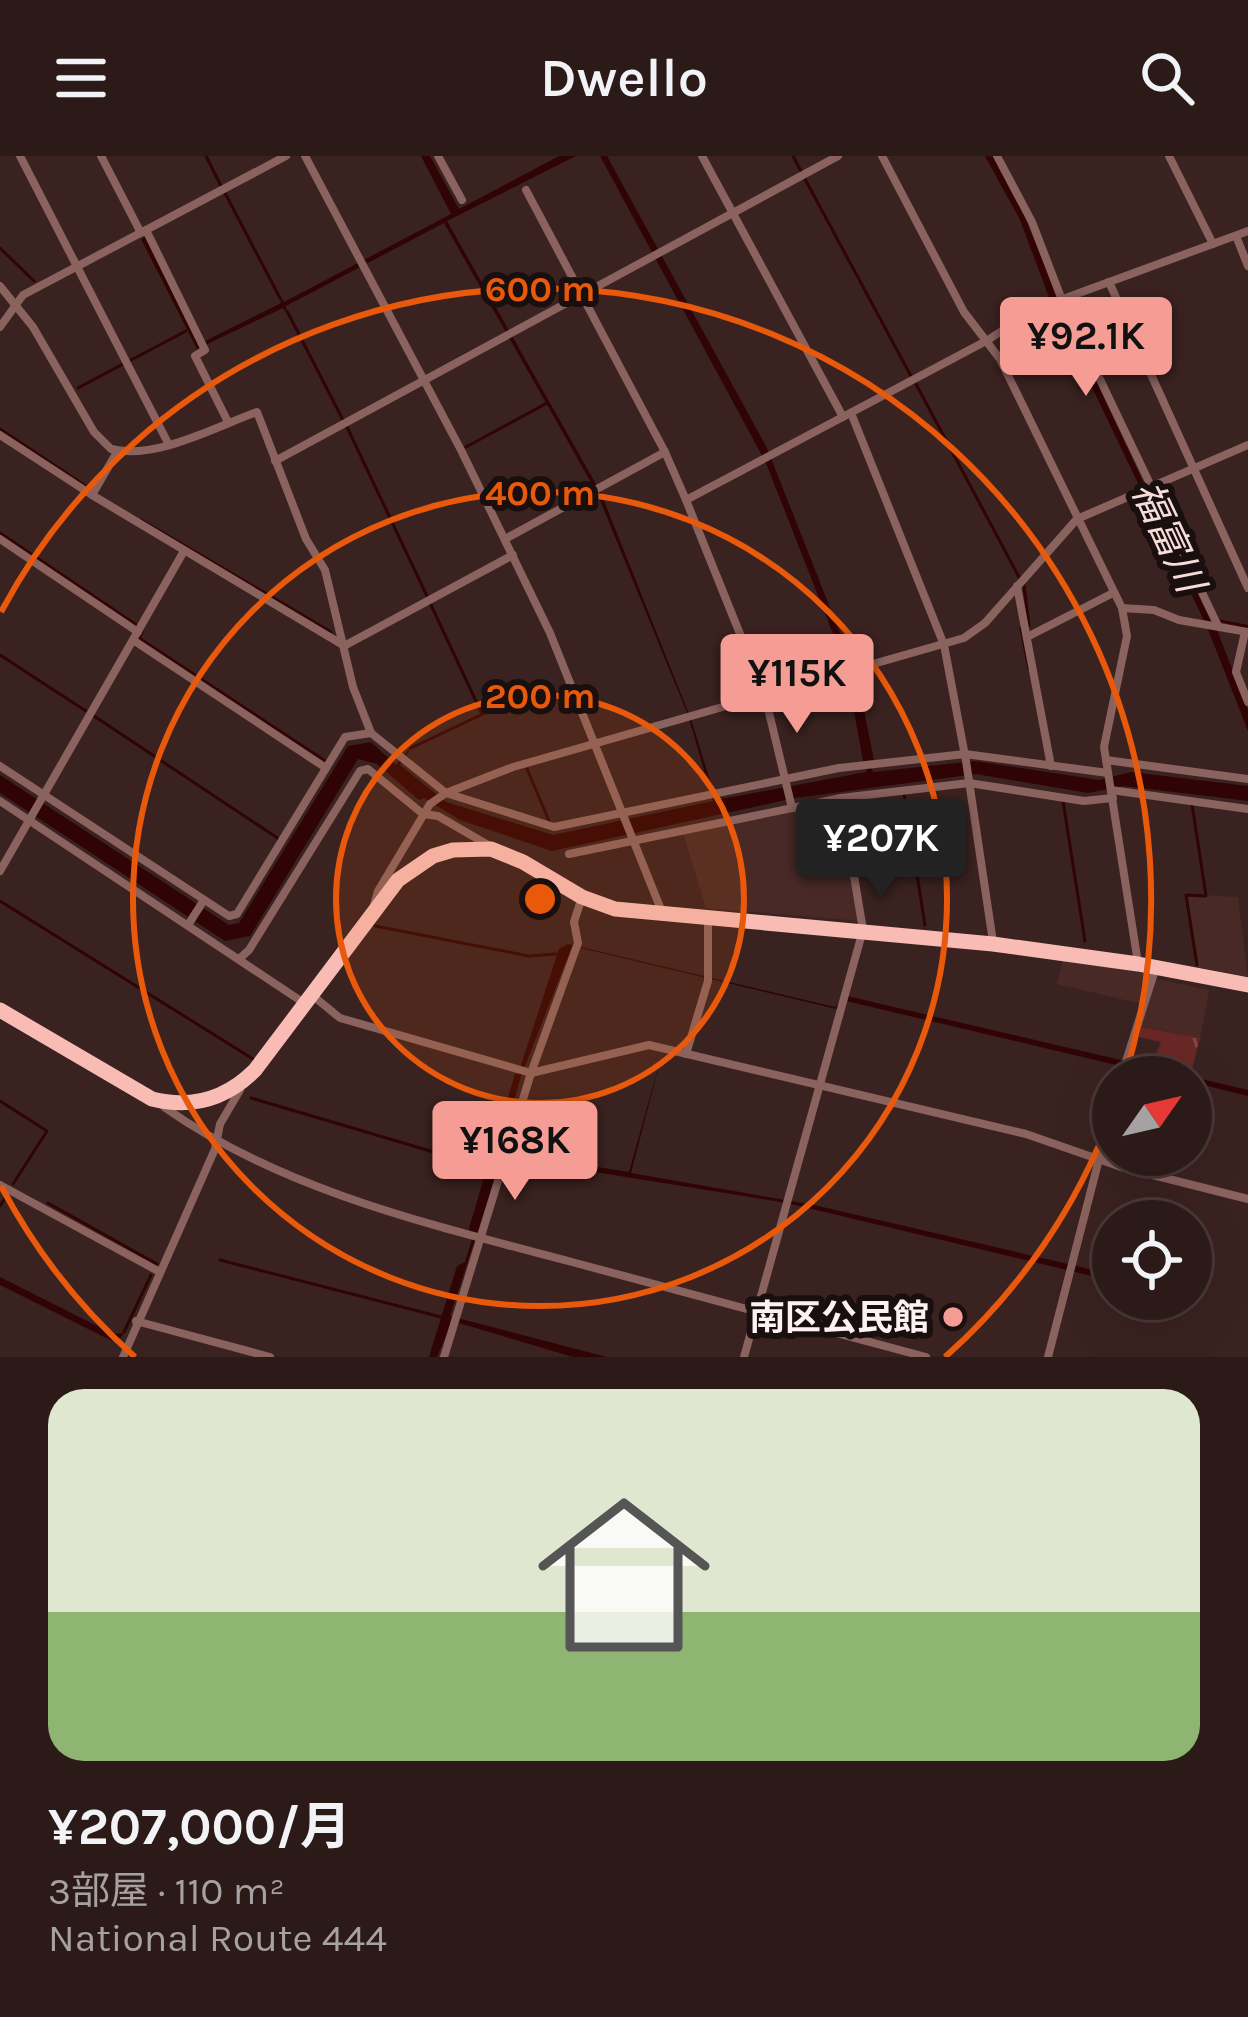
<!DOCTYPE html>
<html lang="ja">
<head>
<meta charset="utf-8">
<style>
	:root { --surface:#2c1a18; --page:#382725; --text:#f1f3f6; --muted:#a6a1a2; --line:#483837; --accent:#f59c94 }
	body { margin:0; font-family:Karla,"Noto Sans JP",sans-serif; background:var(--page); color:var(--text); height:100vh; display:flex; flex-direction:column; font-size:45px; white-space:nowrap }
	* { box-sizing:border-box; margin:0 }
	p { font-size:39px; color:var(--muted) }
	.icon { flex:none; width:66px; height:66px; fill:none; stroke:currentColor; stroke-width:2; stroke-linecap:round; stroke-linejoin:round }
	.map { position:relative; height:1201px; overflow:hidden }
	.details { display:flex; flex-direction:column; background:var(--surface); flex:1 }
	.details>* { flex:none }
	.needle { width:78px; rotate:56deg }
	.tools { position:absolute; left:1092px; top:900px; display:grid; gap:24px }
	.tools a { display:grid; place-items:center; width:120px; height:120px; border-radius:50%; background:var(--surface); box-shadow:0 12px 48px #0002,0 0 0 3px var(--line); font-size:60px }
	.price { position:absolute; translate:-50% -102px; padding:0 27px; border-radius:12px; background:var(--accent); color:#111; font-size:39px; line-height:78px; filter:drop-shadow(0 3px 6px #0008) }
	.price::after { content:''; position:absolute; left:50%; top:72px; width:36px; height:27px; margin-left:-18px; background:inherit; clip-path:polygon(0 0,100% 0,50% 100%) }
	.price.selected { background:#222; color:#fff }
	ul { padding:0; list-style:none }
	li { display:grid; align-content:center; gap:24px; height:636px; padding:0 48px }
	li+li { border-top:3px solid var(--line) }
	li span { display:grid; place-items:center; height:372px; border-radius:36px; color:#555 }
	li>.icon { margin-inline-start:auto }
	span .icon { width:216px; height:216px; fill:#fffc; stroke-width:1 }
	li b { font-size:51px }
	header { display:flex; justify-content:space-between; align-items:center; height:156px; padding:0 48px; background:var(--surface); font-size:54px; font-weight:600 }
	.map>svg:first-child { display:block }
	.built { fill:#482926 }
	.grass { fill:url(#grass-tufts) }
	.water { fill:#300405 }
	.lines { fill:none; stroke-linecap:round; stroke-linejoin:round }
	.stream { stroke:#300405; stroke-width:3 }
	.street { stroke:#8a625e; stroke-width:8 }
	.highway { stroke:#f8bcb5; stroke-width:15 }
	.ring { fill:none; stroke:#e8590c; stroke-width:6 }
	.poi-dot { fill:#f59c94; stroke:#190f0e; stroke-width:4.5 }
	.labels { text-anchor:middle; stroke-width:12; stroke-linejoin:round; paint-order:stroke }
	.poi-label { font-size:36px; font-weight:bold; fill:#fdf2f1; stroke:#190f0e; text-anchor:end }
	.water-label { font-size:39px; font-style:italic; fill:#f7ddda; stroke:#190f0e }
	.centre { fill:#e8590c; stroke:#190f0e; stroke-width:6 }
	.ring-label { font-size:36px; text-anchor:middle; font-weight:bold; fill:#e8590c; stroke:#190f0e; stroke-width:12; stroke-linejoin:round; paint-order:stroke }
</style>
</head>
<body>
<header><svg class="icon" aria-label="menu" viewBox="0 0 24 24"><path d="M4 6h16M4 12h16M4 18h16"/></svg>Dwello<svg class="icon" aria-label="search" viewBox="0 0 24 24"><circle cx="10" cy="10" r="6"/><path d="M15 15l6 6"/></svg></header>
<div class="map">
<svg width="1248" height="1201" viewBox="0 0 1248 1201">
	<defs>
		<pattern id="grass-tufts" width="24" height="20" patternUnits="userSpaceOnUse" patternTransform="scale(3)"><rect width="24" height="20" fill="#692825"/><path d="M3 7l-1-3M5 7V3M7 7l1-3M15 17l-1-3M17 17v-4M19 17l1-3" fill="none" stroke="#7f4845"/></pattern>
	</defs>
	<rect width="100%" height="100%" fill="#3a2220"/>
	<g class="built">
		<polygon points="839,646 860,765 706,752 683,677"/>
		<polygon points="1185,738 1238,741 1248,821 1197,811"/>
		<polygon points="1063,803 1147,817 1156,823 1209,834 1200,882 1140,871 1146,849 1057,828"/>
	</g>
	<polygon class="grass" points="1140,871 1200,882 1190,921 1150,914 1161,886 1139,881"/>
	<g class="water">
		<polygon points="421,0 430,0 459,53 559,0 576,0 447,65 601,337 691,563 716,644 866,616 867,612 871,611 873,616 975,605 1099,624 1131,616 1248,630 1248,645 1124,630 1088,637 976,618 795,642 552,695 460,664 424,642 419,644 377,608 358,603 250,780 225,785 0,637 0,619 229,769 239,767 348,590 371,586 396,609 413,589 400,609 446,646 553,679 713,645 688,559 597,337 444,67 286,150 286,157 283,152 197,193 141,83 145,81 199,188 281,147 280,140 284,146 451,58"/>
		<polygon points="600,0 607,0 767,292 857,520 874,604 863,605 846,511 766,307"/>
		<polygon points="985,0 1005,1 1001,3 1060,147 1145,330 1218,463 1248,469 1248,473 1217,465 1217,474 1248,554 1248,575 1207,471 1050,144 1020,64"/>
		<polygon points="568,788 835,851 847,840 1248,934 1248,940 1191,926 1191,921 1167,921 846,845 836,853 572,790 521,920 501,992 504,996 629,1016 662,898 631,1017 814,1049 1081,1111 1113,1119 1113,1125 787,1047 570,1012 503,998 450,1160 607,1201 573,1201 452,1165 437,1201 429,1201 457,1110 465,1106 472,1083 469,1072 515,918 518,918 559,793"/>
		<polygon points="0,1121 113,1178 124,1177 118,1185 110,1184 0,1129"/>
	</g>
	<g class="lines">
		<g class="stream">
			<polyline points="206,0 221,30"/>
			<polyline points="793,0 801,15"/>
			<polyline points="805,23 911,220"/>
			<polyline points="225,37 280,142"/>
			<polyline points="0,92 34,125"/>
			<polyline points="287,155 343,264"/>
			<polyline points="131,204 186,175"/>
			<polyline points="916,228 1019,421"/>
			<polyline points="78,232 123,208"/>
			<polyline points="347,271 427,440"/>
			<polyline points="0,273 90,333"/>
			<polyline points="466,291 547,247"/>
			<polyline points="141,364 331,476"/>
			<polyline points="0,377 138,470"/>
			<polyline points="1024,429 1029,470"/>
			<polyline points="431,449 482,558"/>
			<polyline points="1021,472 1029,513"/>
			<polyline points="142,476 139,482 325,605"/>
			<polyline points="0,499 86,555"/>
			<polyline points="492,555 530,544"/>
			<polyline points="94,560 279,683"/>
			<polyline points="411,592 485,557"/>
			<polyline points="527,613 550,667"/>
			<polyline points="904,638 925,769"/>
			<polyline points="1063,645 1085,785"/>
			<polyline points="1192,648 1206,740 1186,739 1197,809"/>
			<polyline points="0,745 253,903"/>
			<polyline points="375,770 529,800 556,798"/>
			<polyline points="251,942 488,1012"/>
			<polyline points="0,945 47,975 13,1028"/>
			<polyline points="48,1047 157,1108"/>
			<polyline points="0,1050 8,1038"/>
			<polyline points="220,1104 445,1162"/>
			<polyline points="124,1176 151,1119"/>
		</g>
		<g class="street">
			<polyline points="20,0 168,287"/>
			<polyline points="101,0 141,77"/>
			<polyline points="305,0 462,296 550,477 662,756"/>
			<polyline points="438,0 462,44"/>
			<polyline points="702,0 843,261"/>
			<polyline points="882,0 964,156 1000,203 1122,452 1154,454 1179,464 1248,476"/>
			<polyline points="997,0 1032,66 1062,144 1218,470"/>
			<polyline points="1169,0 1213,88"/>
			<polyline points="526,34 665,296 686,344 765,540 792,652"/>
			<polyline points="146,74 205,194 195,200 228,266"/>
			<polyline points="1236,80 1248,110"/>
			<polyline points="1109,126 1248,432"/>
			<path d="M0 130 33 171 94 276 111 293C156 304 215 271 257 256L306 383 325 414 353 531 371 577 446 637 554 671 839 612 965 598 1108 617"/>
			<polyline points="0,171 23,139 286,0"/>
			<polyline points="851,257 944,489 966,605 993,786"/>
			<polyline points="0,279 92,339 343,489"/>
			<polyline points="275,305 838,0"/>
			<polyline points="92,339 117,296"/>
			<polyline points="686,344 988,184 1024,160 1052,147 1248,75"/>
			<polyline points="0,383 138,476"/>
			<polyline points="505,383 665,296"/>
			<polyline points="1017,430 1051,610"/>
			<polyline points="1122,452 1127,480 1104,591 1138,807"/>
			<polyline points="1245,476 1236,516 1248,546"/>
			<polyline points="1027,481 1113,437"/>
			<polyline points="133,484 326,612"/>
			<polyline points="344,490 513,399"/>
			<polyline points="1106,604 1248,623"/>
			<polyline points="0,610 229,760 237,758 345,581 371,577"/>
			<polyline points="1111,634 1248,653"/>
			<polyline points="0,645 304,847"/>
			<polyline points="569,698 841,642 969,627 1084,645 1113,642"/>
			<polyline points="0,715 184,395"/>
			<polyline points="374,749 378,735 430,648 446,637 513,611 964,482 985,467 1077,363 1248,289"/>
			<polyline points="188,769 204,744"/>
			<polyline points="239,803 249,794 360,615 368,613 423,658 438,660 488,689"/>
			<polyline points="312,839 340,862 531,917 649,889 1026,978 1121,1011 1248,1043"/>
			<polyline points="686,898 708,825 708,762"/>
			<polyline points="1121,921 1155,814"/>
			<path d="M164 951C283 1035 432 1069 572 1106 690 1137 808 1169 926 1201"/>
			<polyline points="0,1029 158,1115"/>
			<polyline points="136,1165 270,1201"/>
			<polyline points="123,1201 215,993 220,968 240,934"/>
			<polyline points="444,1201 531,917 578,787 574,766 582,741"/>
			<polyline points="744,1201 863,774 841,642"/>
			<polyline points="1048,1201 1113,949"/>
		</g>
		<path class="highway" d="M0 854 152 943C192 953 226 943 255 914L398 724 433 700 453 694 491 693 523 706 582 741 615 753 993 788 1138 808 1248 829"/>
	</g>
	<circle cx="540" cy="743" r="204" fill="#e8590c" fill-opacity=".12"/>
	<g class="ring">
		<circle cx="540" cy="743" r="204"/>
		<circle cx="540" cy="743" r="407"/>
		<path d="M1112 957A611 611 0 0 1 945 1201M135 1201A611 611 0 0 1 1 1030M1 456A611 611 0 0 1 1126 917"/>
	</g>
	<circle class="poi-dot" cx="953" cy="1161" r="12"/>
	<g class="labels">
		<g class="poi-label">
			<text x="929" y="1174">南区公民館</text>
		</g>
		<g class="water-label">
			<text transform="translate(1169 380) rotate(65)" y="14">福富川</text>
		</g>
	</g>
	<circle cx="540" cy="743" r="18" class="centre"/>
	<g class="ring-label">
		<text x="540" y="145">600 m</text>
		<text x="540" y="349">400 m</text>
		<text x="540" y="552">200 m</text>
	</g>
</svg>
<div class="tools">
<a><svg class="needle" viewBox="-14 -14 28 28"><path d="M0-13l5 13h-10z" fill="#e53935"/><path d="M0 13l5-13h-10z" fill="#a6a1a2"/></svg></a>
<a><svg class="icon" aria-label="locate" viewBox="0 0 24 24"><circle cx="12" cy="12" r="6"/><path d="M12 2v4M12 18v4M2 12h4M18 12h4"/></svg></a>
</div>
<b class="price" style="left:1086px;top:243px">¥92.1K</b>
<b class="price" style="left:797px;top:580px">¥115K</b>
<b class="price selected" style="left:881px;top:745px">¥207K</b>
<b class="price" style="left:515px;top:1047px">¥168K</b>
</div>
<section class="details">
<ul>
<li><span style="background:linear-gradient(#dfe7d0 60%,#8fb573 0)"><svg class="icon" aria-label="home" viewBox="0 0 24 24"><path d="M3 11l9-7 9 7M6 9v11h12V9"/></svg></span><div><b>¥207,000/月</b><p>3部屋 · 110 m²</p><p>National Route 444</p></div></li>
</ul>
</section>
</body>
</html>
